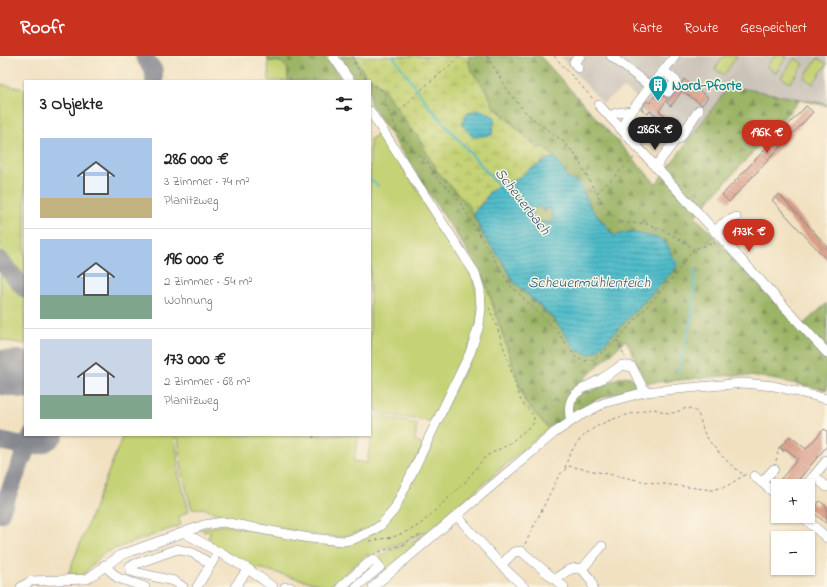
<!DOCTYPE html>
<html lang="de">
<head>
<meta charset="utf-8">
<style>
	:root { --surface:#fff; --page:#f6f6f6; --text:#222; --muted:#767676; --line:#e0e0e0; --accent:#c8321e }
	body { margin:0; font-family:"Indie Flower",sans-serif; background:var(--page); color:var(--text); height:100vh; display:flex; flex-direction:column; font-size:15px; white-space:nowrap }
	* { box-sizing:border-box; margin:0 }
	p { font-size:13px; color:var(--muted) }
	.icon { flex:none; width:22px; height:22px; fill:none; stroke:currentColor; stroke-width:2; stroke-linecap:round; stroke-linejoin:round }
	.map { position:relative; flex:1; overflow:hidden }
	.sheet { position:absolute; left:24px; top:24px; width:347px; height:356px; display:flex; flex-direction:column; background:var(--surface); border-radius:0px; box-shadow:0 1px 3px #0004 }
	.sheet>* { flex:none }
	.buttons { position:absolute; left:771px; top:423px; display:grid; gap:8px }
	.buttons a { display:grid; place-items:center; width:44px; height:44px; border-radius:0px; background:var(--surface); box-shadow:0 1px 3px #0004; font-size:20px }
	.price { position:absolute; translate:-50% -34px; padding:0 9px; border-radius:14px; background:var(--accent); color:#fff; font-size:13px; line-height:26px; filter:drop-shadow(0 1px 2px #0008) }
	.price::after { content:''; position:absolute; left:50%; top:24px; width:12px; height:9px; margin-left:-6px; background:inherit; clip-path:polygon(0 0,100% 0,50% 100%) }
	.price.selected { background:#222; color:#fff }
	ul { padding:0; list-style:none }
	li { display:flex; align-items:center; gap:12px; height:100px; padding:0 16px }
	li+li { border-top:1px solid var(--line) }
	li span { display:grid; place-items:center; flex:none; width:112px; height:80px; border-radius:0px; color:#555 }
	li>.icon { margin-inline-start:auto }
	span .icon { width:48px; height:48px; fill:#fffc; stroke-width:1 }
	li b { font-size:17px }
	h2 { display:flex; justify-content:space-between; align-items:center; height:48px; padding:0 16px; font-size:17px }
	header { display:flex; align-items:center; gap:24px; box-sizing:border-box; height:56px; padding:0 20px; background:var(--accent); color:#fff }
	header strong { font-size:19px }
	nav { display:flex; gap:22px; margin-inline-start:auto; font-size:14px }
	.map>svg:first-child { display:block }
	.industrial { fill:#cac3b8 }
	.green { fill:#c5d274; stroke:#708069 }
	.forest { fill:url(#forest-firs); stroke:#5c7262 }
	.wetland { fill:url(#wetland-marsh); stroke:#708069 }
	.water { fill:url(#water-rules); stroke:#357694; fill-rule:evenodd }
	.lines { fill:none; stroke-linecap:round; stroke-linejoin:round }
	.stream { stroke:#4fbcc9; stroke-width:2 }
	.taxiway { stroke:#868890; stroke-width:18 }
	.runway { stroke:#868890; stroke-width:45 }
	.building { fill:url(#building-back-hatch) }
	.minor-casing { stroke:#868890; stroke-width:10 }
	.path { stroke:#868890; stroke-width:1; stroke-dasharray:3 3; stroke-linecap:butt }
	.minor { stroke:#fff; stroke-width:9 }
	.labels { text-anchor:middle; stroke-width:3; stroke-linejoin:round; paint-order:stroke }
	.culture-label { font-size:14px; font-weight:bold; fill:#0d838f; stroke:#fcf5e5; text-anchor:start }
	.water-label { font-size:15px; font-style:italic; fill:#2b597e; stroke:#fcf5e5 }
</style>
</head>
<body>
<header>
<strong>Roofr</strong>
<nav><a>Karte</a><a>Route</a><a>Gespeichert</a></nav>
</header>
<div class="map">
<svg width="827" height="531" viewBox="0 0 827 531">
	<defs>
		<pattern id="forest-firs" width="22" height="20" patternUnits="userSpaceOnUse"><rect width="22" height="20" fill="#9cb466"/><path d="M5 1l3.5 6h-7zM16 11l3.5 6h-7z" fill="#7e9357"/></pattern>
		<pattern id="wetland-marsh" width="20" height="14" patternUnits="userSpaceOnUse"><rect width="20" height="14" fill="#c5d274"/><path d="M1 5h8M5 5V1M11 12h8M15 12V8" fill="none" stroke="#a9b567"/></pattern>
		<pattern id="water-rules" width="6" height="5" patternUnits="userSpaceOnUse"><rect width="6" height="5" fill="#4fbcc9"/><path d="M0 2.5h6" fill="none" stroke="#4199a6"/></pattern>
		<pattern id="building-back-hatch" width="6" height="6" patternUnits="userSpaceOnUse"><rect width="6" height="6" fill="#dea28b"/><path d="M-1 5l2 2M0 0l6 6M5-1l2 2" fill="none" stroke="#b38475"/></pattern>
	</defs>
	<rect width="100%" height="100%" fill="#fcf5e5"/>
	<filter id="ink" filterUnits="userSpaceOnUse"><feTurbulence type="fractalNoise" baseFrequency=".025" numOctaves="2"/><feDisplacementMap in="SourceGraphic" scale="8" xChannelSelector="R" yChannelSelector="G"/><feConvolveMatrix kernelMatrix="1 2 1 2 8 2 1 2 1" color-interpolation-filters="sRGB"/></filter>
	<filter id="wash" filterUnits="userSpaceOnUse"><feTurbulence type="fractalNoise" baseFrequency=".012" numOctaves="4" result="noise"/><feDisplacementMap in="SourceGraphic" scale="16" xChannelSelector="R" yChannelSelector="G"/><feGaussianBlur stdDeviation="0.9" result="paint"/><feColorMatrix in="noise" values="0 0 0 0 0 0 0 0 0 0 0 0 0 0 0 0 0 1.4 0 .05"/><feComposite in="paint" operator="in"/></filter>
	<g filter="url(#wash)">
		<rect width="100%" height="100%" fill="#f1e1c1"/>
		<polygon class="industrial" points="560,0 827,0 827,48 730,30 687,87 638,53 643,46 624,32 603,47"/>
		<g class="green">
			<polygon points="724,0 737,0 724,19 715,13"/>
			<polygon points="774,0 787,0 776,17 767,11"/>
			<polygon points="795,2 804,8 790,27 781,21"/>
			<polygon points="818,2 827,8 813,28 804,21"/>
			<polygon points="268,5 281,6 288,13 288,25 269,25"/>
			<polygon points="0,28 25,33 25,221 0,192"/>
			<path d="M381 77 470 216C475 229 479 244 478 258 475 291 448 336 434 366L378 357 377 353 370 352V83Z"/>
			<polygon points="3,218 25,244 25,288 0,284 0,219"/>
			<polygon points="483,219 525,346 548,372 429,475 410,482 405,486 378,494 370,504 368,498 329,531 259,512 256,516 208,486 210,475 204,476 201,473 223,469 329,488 337,489 378,475 474,297 483,269 480,223"/>
			<polygon points="378,360 417,368 415,386 420,387 422,391 388,457 372,471 345,481 326,481 230,463 203,452 192,453 182,418 178,379 359,379 354,405 367,407 375,362"/>
			<polygon points="123,379 175,379 179,419 189,455 179,461 181,469 103,497 82,520 76,520 68,518"/>
			<polygon points="423,480 383,518 377,501 378,500"/>
		</g>
		<g class="forest">
			<polygon points="267,0 325,0 343,25 288,25 288,13 281,6 268,5"/>
			<path d="M340 0H355L366 21 382 30 417 79 437 115 469 150 485 182 501 203 514 226 554 264 582 297 596 296 676 211 667 188 615 180 591 152 580 129 568 123 553 99 546 95 538 93 493 50 487 35 472 16 467 5 470 0H540L656 128 729 30 827 48V50L800 44 695 160 799 272 827 247V334L761 321 734 319 646 327 626 284 584 323 588 336C599 333 621 317 630 321 633 322 637 327 640 330L597 343 548 372 525 346 483 219 370 47V25H356Z"/>
			<polygon points="537,150 544,154 547,152 550,153 554,164 549,167 542,166 536,170 531,166 529,161"/>
		</g>
		<path class="wetland" d="M355 0H470L468 5 472 16 487 35 493 50 538 93 543 91 556 103C544 98 538 113 528 114 519 126 505 125 494 133 490 136 478 152 473 157V160L469 150 437 115 417 79 410 72 382 30 366 21Z"/>
		<g class="water">
			<polygon points="481,54 495,61 492,79 473,81 462,69 467,57"/>
			<path d="M553 102 556 103 568 123 577 126 580 129 591 152 614 180 628 176 655 181 662 184 667 188 677 211 596 296 589 298 577 295 554 263 514 226 501 203 485 182 473 157 486 144 489 136C503 128 518 125 529 113 536 113 543 104 553 102ZM537 150 544 154 547 152 550 153 554 164 549 167 542 166 538 169 534 168 529 161Z"/>
		</g>
		<g class="lines">
			<g class="stream">
				<polyline points="393,0 428,49 501,132"/>
				<polyline points="370,123 378,130"/>
				<polyline points="672,205 680,205"/>
				<path d="M677 317C688 279 696 254 694 213"/>
			</g>
			<g class="taxiway">
				<polyline points="144,0 154,15 154,25"/>
				<polyline points="0,204 25,233"/>
				<polyline points="0,305 18,303 25,305"/>
				<polyline points="0,316 12,320 25,331"/>
				<path d="M0 385C20 389 40 397 55 379"/>
				<polyline points="0,458 32,379"/>
			</g>
			<polyline class="runway" points="0,316 25,320"/>
		</g>
		<g id="blocks">
			<g class="building">
				<polygon points="684,23 708,41 702,49 682,35 671,50 667,47"/>
				<polygon points="660,32 664,41 668,42 659,55 666,60 663,64 650,55 648,58 641,53 647,45 650,47"/>
				<polygon points="806,50 813,56 729,146 722,139"/>
				<polygon points="779,138 827,190 827,204 772,144"/>
				<polygon points="824,373 827,375 827,390 793,430 782,430 778,426 798,403 786,393 785,395 780,391 790,380 806,393"/>
				<polygon points="808,444 816,450 820,445 827,451 827,468 808,452"/>
			</g>
		</g>
	</g>
	<g filter="url(#ink)">
		<use href="#blocks" fill-opacity="0" stroke="#868890" stroke-width="1"/>
		<g class="lines">
			<g class="minor-casing">
				<g id="minor">
					<polyline points="333,0 350,25"/>
					<polyline points="611,0 651,31"/>
					<polyline points="578,12 574,6 580,0"/>
					<polyline points="664,15 676,25 668,36"/>
					<polyline points="599,49 827,297"/>
					<polyline points="612,63 612,59 616,57 632,55"/>
					<path d="M622 73C622 63 666 12 675 0"/>
					<polyline points="674,86 680,82 699,54"/>
					<polyline points="634,87 649,67 674,86 655,111"/>
					<polyline points="715,176 722,168 736,161"/>
					<path d="M571 365C564 337 581 334 601 323 608 319 615 314 622 309L632 311 645 336"/>
					<polyline points="754,420 778,440"/>
					<polyline points="814,420 827,404"/>
					<polyline points="762,426 774,413"/>
					<polyline points="805,430 814,420 827,431"/>
					<polyline points="457,460 501,509 524,531"/>
					<polyline points="802,460 827,482"/>
					<polyline points="185,477 248,513"/>
					<polyline points="104,509 118,522 145,531"/>
					<polyline points="501,509 514,496 521,495 564,531"/>
					<polyline points="582,513 602,490"/>
					<path d="M555 523C564 517 571 510 582 513L591 524 593 531"/>
					<polyline points="21,531 31,525 87,523 121,499 204,469 223,466 309,482 344,485 354,483 372,475 381,469 394,454 470,297 479,269 481,252 480,234 475,217 370,55"/>
					<polyline points="183,531 174,525 134,516 130,515 130,510 177,493 193,497 211,508"/>
					<polyline points="197,531 214,503"/>
					<polyline points="235,531 248,513 273,531"/>
					<polyline points="285,531 290,531"/>
					<polyline points="341,531 373,503 380,511 356,531"/>
					<polyline points="373,531 554,377 579,360 604,347 645,336 743,327 774,330 827,343"/>
				</g>
			</g>
			<g class="path">
				<polyline points="352,0 359,16 369,25"/>
				<path d="M487 0C500 21 512 45 531 61 546 74 563 82 575 99 586 116 602 154 618 164 627 170 641 165 650 169 665 173 680 184 693 192"/>
				<polyline points="554,0 594,44"/>
				<polyline points="370,26 380,32 385,38 385,48 397,73 417,98 427,104 434,119 456,140 510,229 557,275 576,302 583,305 593,304 617,284 674,220 693,193 715,187"/>
				<polyline points="391,63 423,32 461,0"/>
				<polyline points="597,137 635,101"/>
				<polyline points="617,284 625,301"/>
				<polyline points="313,382 314,379"/>
				<polyline points="776,405 779,391 784,396"/>
				<path d="M565 412C573 379 600 365 631 358 638 357 645 354 652 353 659 353 666 358 672 357 680 356 685 350 693 353 700 357 701 367 703 374 710 390 730 409 744 419"/>
				<polyline points="370,485 393,481 413,473 423,466 465,426 486,400 509,388 534,367 534,360 521,345 497,271 489,252"/>
				<polyline points="525,488 559,419 569,410 647,426 712,434 727,430 746,418"/>
				<polyline points="379,496 405,488 411,483 421,479"/>
			</g>
			<use href="#minor" class="minor"/>
		</g>
	</g>
	<defs>
		<g id="building-pin" transform="scale(1)"><path d="M0 17L-7.5 6A9.5 9.5 0 1 1 7.5 6Z" fill="#0f9aa8" stroke="#fcf5e5"/><path d="M-4-6H4V6H1V3H-1V6H-4ZM-2.5-4.3h1.7v1.8h-1.7ZM.8-4.3h1.7v1.8H.8ZM-2.5-1h1.7V.8h-1.7ZM.8-1h1.7V.8H.8Z" fill="#fff"/></g>
	</defs>
	<g fill-rule="evenodd">
		<use href="#building-pin" x="658" y="29"/>
	</g>
	<g class="labels">
		<g class="culture-label">
			<text x="672" y="34">Nord-Pforte</text>
		</g>
		<g class="water-label">
			<text transform="translate(523 145) rotate(52)" y="5">Scheuerbach</text>
			<text x="589" y="231">Scheuermühlenteich</text>
		</g>
	</g>
</svg>
<div class="buttons">
<a>+</a>
<a>−</a>
</div>
<b class="price selected" style="left:655px;top:95px">286K €</b>
<b class="price" style="left:767px;top:98px">196K €</b>
<b class="price" style="left:749px;top:197px">173K €</b>
<section class="sheet">
<h2>3 Objekte<svg class="icon" aria-label="filters" viewBox="0 0 24 24"><path d="M4 7h16M4 17h16"/><circle cx="9" cy="7" r="2"/><circle cx="15" cy="17" r="2"/></svg></h2>
<ul>
<li><span style="background:linear-gradient(#a9c7e8 75%,#c2b280 0)"><svg class="icon" aria-label="home" viewBox="0 0 24 24"><path d="M3 11l9-7 9 7M6 9v11h12V9"/></svg></span><div><b>286 000 €</b><p>3 Zimmer · 74 m²</p><p>Planitzweg</p></div></li>
<li><span style="background:linear-gradient(#a9c7e8 70%,#7fa58c 0)"><svg class="icon" aria-label="home" viewBox="0 0 24 24"><path d="M3 11l9-7 9 7M6 9v11h12V9"/></svg></span><div><b>196 000 €</b><p>2 Zimmer · 54 m²</p><p>Wohnung</p></div></li>
<li><span style="background:linear-gradient(#c9d6e8 70%,#7fa58c 0)"><svg class="icon" aria-label="home" viewBox="0 0 24 24"><path d="M3 11l9-7 9 7M6 9v11h12V9"/></svg></span><div><b>173 000 €</b><p>2 Zimmer · 68 m²</p><p>Planitzweg</p></div></li>
</ul>
</section>
</div>
</body>
</html>
